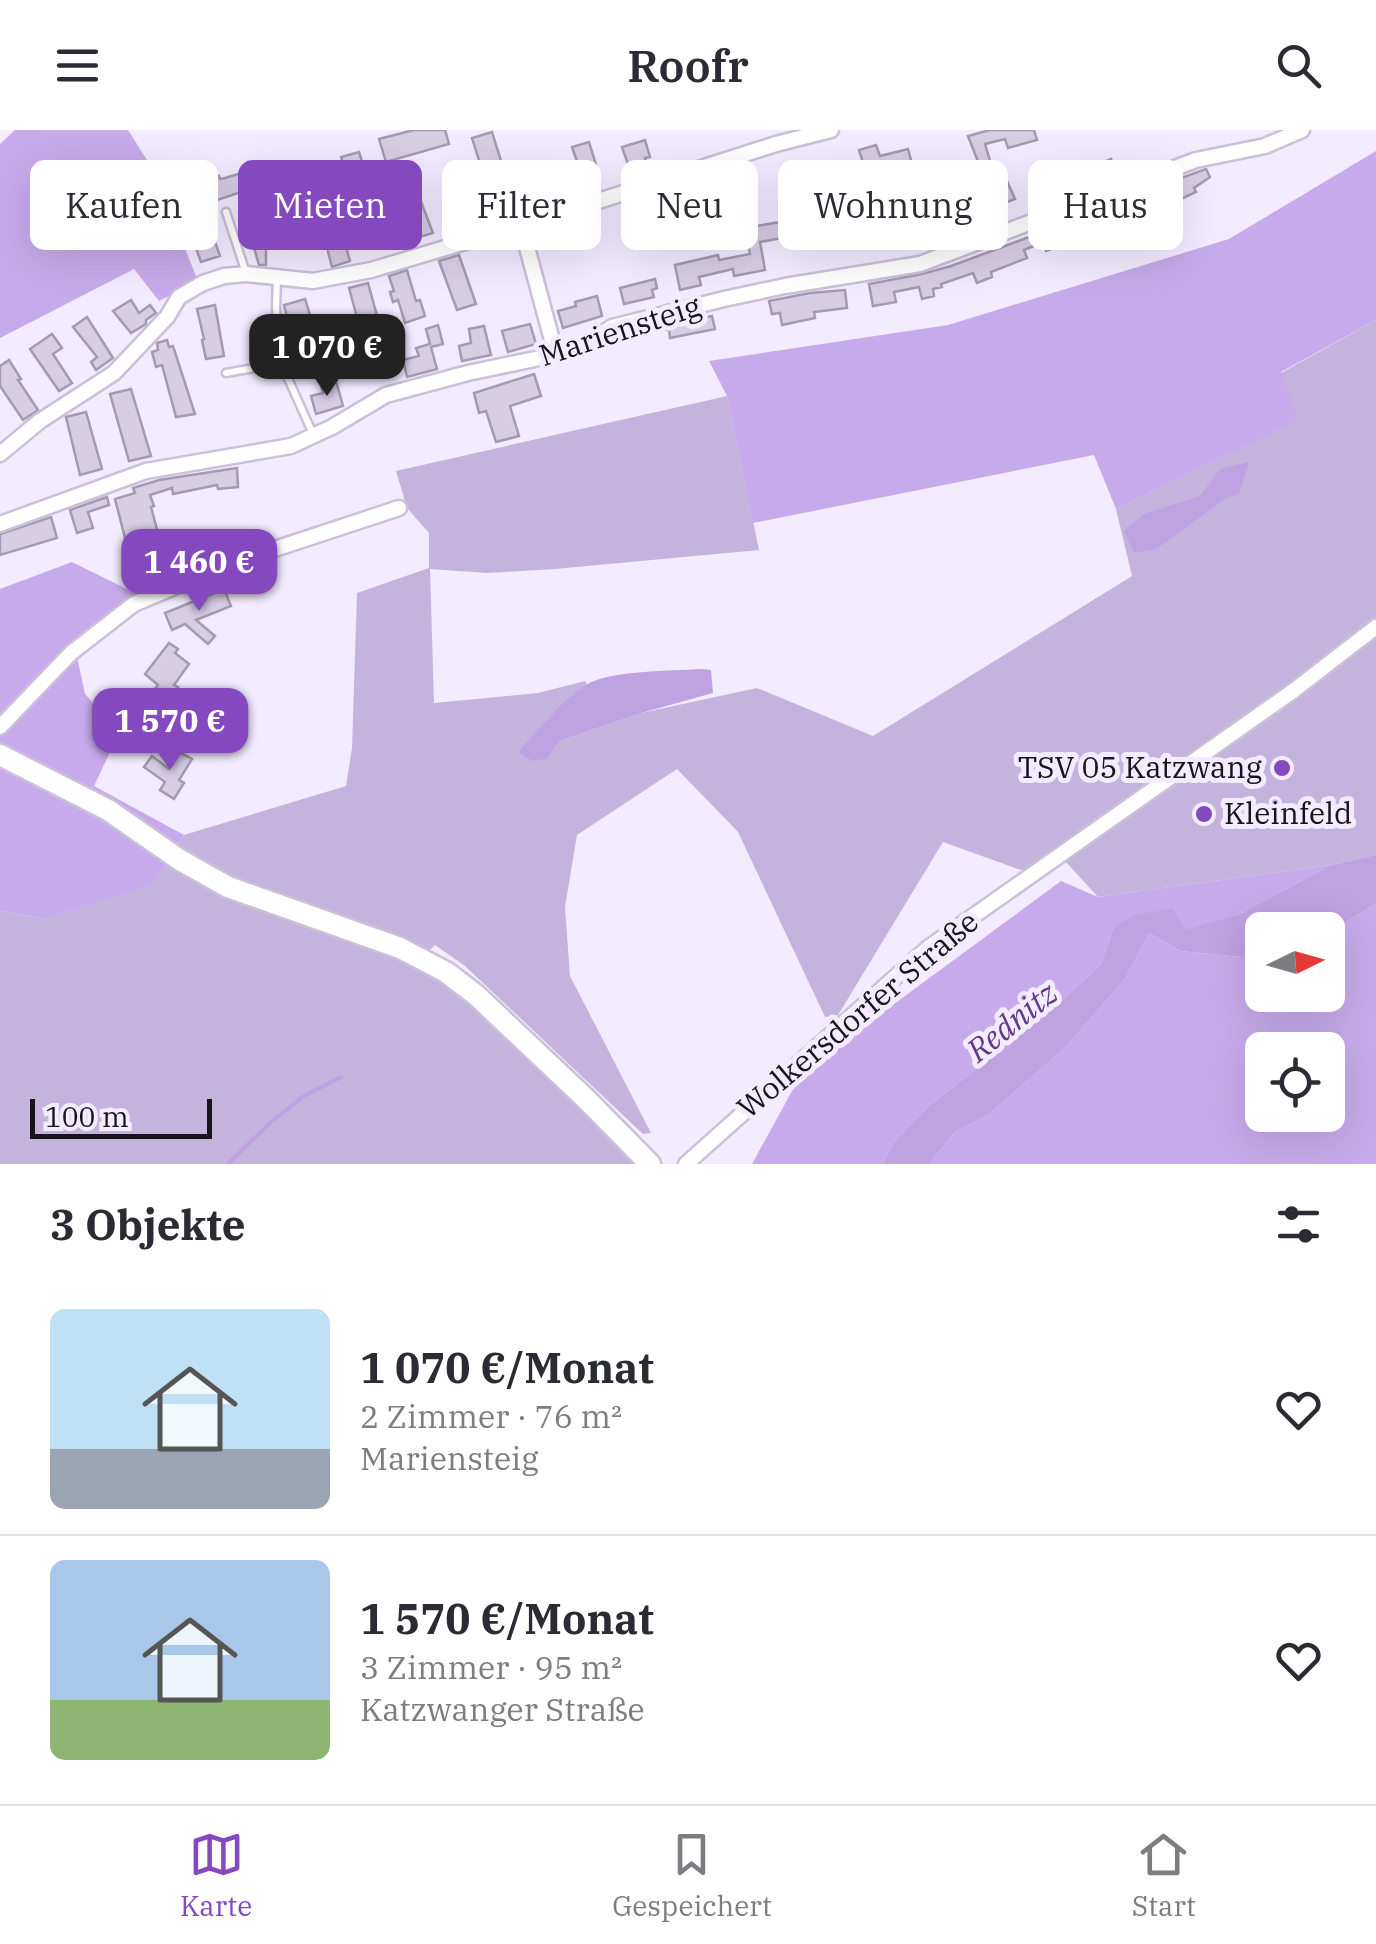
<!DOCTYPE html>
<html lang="de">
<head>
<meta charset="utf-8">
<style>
	:root { --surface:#fff; --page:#f2f2f3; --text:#2b2b33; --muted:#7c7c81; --line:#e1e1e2; --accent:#8549bf }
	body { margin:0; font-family:"IBM Plex Serif",serif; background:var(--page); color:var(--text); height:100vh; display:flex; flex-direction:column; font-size:38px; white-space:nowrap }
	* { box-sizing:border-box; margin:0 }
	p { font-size:32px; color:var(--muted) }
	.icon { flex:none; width:55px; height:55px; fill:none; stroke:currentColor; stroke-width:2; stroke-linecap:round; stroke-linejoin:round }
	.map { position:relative; height:1034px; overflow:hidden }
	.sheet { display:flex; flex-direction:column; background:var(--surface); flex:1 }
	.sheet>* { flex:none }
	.banner { position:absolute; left:30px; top:30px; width:1318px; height:90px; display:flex; gap:20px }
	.needle { width:65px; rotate:85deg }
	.controls { position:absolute; left:1245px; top:782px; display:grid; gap:20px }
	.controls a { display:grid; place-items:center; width:100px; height:100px; border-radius:15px; background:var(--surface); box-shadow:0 10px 40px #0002; font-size:50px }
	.scale { position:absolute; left:30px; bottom:25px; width:182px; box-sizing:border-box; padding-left:10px; border:5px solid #16131b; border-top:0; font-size:28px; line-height:35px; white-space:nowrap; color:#16131b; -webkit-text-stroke:8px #f3ebff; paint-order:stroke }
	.price { position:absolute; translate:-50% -85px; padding:0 22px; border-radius:20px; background:var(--accent); color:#fff; font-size:32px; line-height:65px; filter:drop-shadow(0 2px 5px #0008) }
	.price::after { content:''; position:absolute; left:50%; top:60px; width:30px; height:22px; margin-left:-15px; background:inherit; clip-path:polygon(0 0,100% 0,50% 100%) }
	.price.active { background:#222; color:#fff }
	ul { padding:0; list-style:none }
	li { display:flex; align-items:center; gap:30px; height:250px; padding:0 50px }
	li+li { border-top:2px solid var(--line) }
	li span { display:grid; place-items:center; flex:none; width:280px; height:200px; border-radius:15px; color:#555 }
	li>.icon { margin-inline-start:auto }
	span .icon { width:120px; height:120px; fill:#fffc; stroke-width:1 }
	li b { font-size:42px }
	h2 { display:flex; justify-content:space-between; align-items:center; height:120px; padding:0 50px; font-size:42px }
	.tag { padding:0 35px; border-radius:15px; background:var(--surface); box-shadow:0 10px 40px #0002; font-size:35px; line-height:90px }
	.tag.active { background:var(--accent); color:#fff }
	header { display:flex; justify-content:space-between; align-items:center; height:130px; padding:0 50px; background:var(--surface); font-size:45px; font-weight:600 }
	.menu { display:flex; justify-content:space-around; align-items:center; height:140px; border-top:2px solid var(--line); background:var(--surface); font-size:28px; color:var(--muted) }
	.menu a { display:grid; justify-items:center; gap:5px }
	.menu .active { color:var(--accent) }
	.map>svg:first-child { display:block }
	.green { fill:#c4b3dc }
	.forest { fill:#c7aaeb; fill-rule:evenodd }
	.water { fill:#bea2e2 }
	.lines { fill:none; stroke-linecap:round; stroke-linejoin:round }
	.stream { stroke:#bea2e2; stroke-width:4 }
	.building { fill:#d7cde5; stroke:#a49ab1; stroke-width:2.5 }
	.service-casing { stroke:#cac0d8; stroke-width:11 }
	.minor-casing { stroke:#cac0d8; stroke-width:19 }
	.secondary-casing { stroke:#cac0d8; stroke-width:25 }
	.service { stroke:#fff; stroke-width:6 }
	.minor { stroke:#fff; stroke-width:14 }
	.secondary { stroke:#fff; stroke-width:20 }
	.poi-dot { fill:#8549bf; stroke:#f3ebff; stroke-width:4 }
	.labels { text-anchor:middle; stroke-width:10; stroke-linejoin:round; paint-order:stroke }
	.street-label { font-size:30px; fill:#16131b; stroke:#f3ebff }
	.poi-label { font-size:30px; fill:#16131b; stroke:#f3ebff; text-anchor:end }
	.water-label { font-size:32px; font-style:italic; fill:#613b87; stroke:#f3ebff }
</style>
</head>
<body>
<header><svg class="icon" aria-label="menu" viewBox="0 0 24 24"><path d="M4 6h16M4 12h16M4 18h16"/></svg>Roofr<svg class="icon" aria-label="search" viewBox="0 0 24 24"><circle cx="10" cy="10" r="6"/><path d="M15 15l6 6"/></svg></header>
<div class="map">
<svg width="1376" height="1034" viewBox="0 0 1376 1034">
	<rect width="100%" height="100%" fill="#f3ebff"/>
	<polygon class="green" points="1376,190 1376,725 1331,735 1098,767 1064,730 1035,745 943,712 838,885 825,887 738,702 677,639 577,705 565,777 570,846 651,1003 643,1004 465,836 435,815 412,837 449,858 566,959 642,1034 0,1034 0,781 46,789 150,755 184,705 346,656 352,618 357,463 429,438 429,403 407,378 396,341 727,266 759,420 555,439 487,443 430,439 434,573 538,563 585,551 587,554 552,585 548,628 560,611 641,583 757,558 873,606 1132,446 1116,379 1298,290 1281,243"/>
	<g class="forest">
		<polygon points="15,0 128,0 154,41 198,151 159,171 134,139 0,208 0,14"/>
		<polygon points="1376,21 1376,190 1281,242 1299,290 1116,379 1094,325 753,393 727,266 709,231 948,195 1229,109"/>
		<polygon points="72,432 139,465 74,513 85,564 119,603 94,656 184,705 151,755 46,789 0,781 0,459"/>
		<polygon points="1331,735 1239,784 1185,801 1174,778 1114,797 1101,834 1052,880 930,975 893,1013 883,1034 752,1034 803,941 1061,751 1098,767"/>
		<path d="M1376 774V1034H929L955 1002 989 984 1065 918 1125 849 1149 803 1180 821 1262 829V865H1328V802ZM1262 920H1328V985H1262Z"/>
	</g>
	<g class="water">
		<polygon points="1249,332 1239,364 1228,367 1156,419 1134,423 1124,401 1144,384 1200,366 1220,339"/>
		<path d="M702 539 711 540 713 563 641 583 560 611 548 628 533 631 518 622C539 600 560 572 586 555 610 540 672 541 702 539Z"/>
		<polygon points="1376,725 1376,774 1328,802 1328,800 1262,800 1262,829 1180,821 1149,803 1125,849 1065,918 989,984 955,1002 929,1034 883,1034 893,1013 930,975 1052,880 1101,834 1114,797 1136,785 1174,778 1185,800 1239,784 1331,735"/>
	</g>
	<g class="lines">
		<polyline class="stream" points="228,1034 271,992 304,966 341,947"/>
	</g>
	<g class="building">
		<polygon points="414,0 445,0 449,14 386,32 379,9"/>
		<polygon points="990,0 1034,0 1037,10 1008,18 1005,9 985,14 990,31 979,34 968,6"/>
		<polygon points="492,2 506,47 496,50 501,68 481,73 478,62 488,59 472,8"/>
		<polygon points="645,10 650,27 645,28 647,34 630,40 622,17"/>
		<polygon points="589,12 599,44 583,49 572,17"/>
		<polygon points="876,15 880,26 908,19 914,42 895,47 891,33 866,42 859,20"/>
		<polygon points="359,22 366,44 344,50 345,53 334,57 333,54 296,67 289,46 313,38 316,45 344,35 341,27"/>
		<polygon points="1111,29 1117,46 1046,74 1040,60 1093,43 1091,38"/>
		<polygon points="258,38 264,57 260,58 270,90 265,92 271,113 266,114 266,135 259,135 252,111 256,110 241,62 196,77 204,106 212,103 220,126 201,132 193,110 187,112 170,66 219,46 220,49 225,48"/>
		<polygon points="1206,39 1210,47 1194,58 1196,62 1181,69 1173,51"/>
		<polygon points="412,48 433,103 413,109 392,55"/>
		<polygon points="1007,51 1015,69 984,81 977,63"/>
		<polygon points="1157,60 1165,78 1144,87 1142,84 1096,104 1100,114 1089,118 1086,110 1080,113 1079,109 1046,121 1043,112 1024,120 1027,128 991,142 992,147 977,153 973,143 941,154 942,157 933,159 934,166 922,169 919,157 894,162 896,172 873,176 869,154 922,144 951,136 1059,96 1089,86 1090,89"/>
		<polygon points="459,66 462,76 474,73 477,85 465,88 466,92 451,97 444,71"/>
		<polygon points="951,75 960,102 938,109 933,92 938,91 934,81"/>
		<polygon points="335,78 350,131 332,137 318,83"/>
		<polygon points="377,79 386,106 368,112 359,85"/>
		<polygon points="780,92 782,108 760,112 765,140 734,146 733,139 699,147 701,155 680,160 675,135 718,125 719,130 750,124 745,98"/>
		<polygon points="459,125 476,174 457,180 439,131"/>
		<polygon points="407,140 416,171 420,170 425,186 405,193 398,170 393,172 390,162 394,161 389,146"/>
		<polygon points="655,149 657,158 652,160 654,167 624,174 620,158"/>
		<polygon points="368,153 381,200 362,206 349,158"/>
		<polygon points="845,160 847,178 814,182 815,188 782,195 780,183 772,184 769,171 810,163"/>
		<polygon points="597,166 602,186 563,198 558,181 576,176 575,172"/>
		<polygon points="305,169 312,191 306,193 315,224 297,229 284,175"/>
		<polygon points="131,170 139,183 150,175 156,183 146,190 146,194 131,203 113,181"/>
		<polygon points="215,175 224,226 206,229 202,210 204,209 197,179"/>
		<polygon points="712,186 715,199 670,208 669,199 659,201 658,196 691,188 691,190"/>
		<polygon points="87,187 113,228 96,240 91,232 97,227 73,197"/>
		<polygon points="530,194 536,214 508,222 502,201"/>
		<polygon points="438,195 443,214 431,217 437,239 407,247 403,230 419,226 416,218 430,214 426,199"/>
		<polygon points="484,196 491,225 462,231 459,216 471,213 469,199"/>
		<polygon points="52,204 62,218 53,224 72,253 59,261 30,219"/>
		<polygon points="167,210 169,217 173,216 195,284 176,287 162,235 156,237 152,222 158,220 157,213"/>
		<polygon points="9,230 21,249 18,250 38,280 23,290 0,256 0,236"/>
		<polygon points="534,244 541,266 510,276 519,306 496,312 486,281 479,283 474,263"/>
		<polygon points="336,251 343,276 316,284 311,266 323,263 321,256"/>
		<polygon points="131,259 151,326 129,331 110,264"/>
		<polygon points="86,282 102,339 80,345 66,287"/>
		<polygon points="237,338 238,357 218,359 217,355 173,364 172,358 150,365 154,376 151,377 158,403 126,412 115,369 135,363 133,358 159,350"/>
		<polygon points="107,367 109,375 88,382 93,398 77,403 70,380"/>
		<polygon points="51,387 57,408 0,425 0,404"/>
		<polygon points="224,459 231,476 196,490 215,506 208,514 185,494 172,500 165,483"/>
		<polygon points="169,513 178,519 175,523 189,534 174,555 178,557 165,576 168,580 159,592 140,577 158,555 145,544"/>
		<polygon points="179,622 192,629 179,650 184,653 174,669 160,660 165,652 144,637 152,626 169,639"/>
	</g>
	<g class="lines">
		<g class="service-casing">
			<g id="service">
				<polyline points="226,82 246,143"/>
				<polyline points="277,149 276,178 281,233 313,304"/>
				<polyline points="226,243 281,233"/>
			</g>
		</g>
		<g class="minor-casing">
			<g id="minor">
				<polyline points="521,95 556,225"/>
				<polyline points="0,324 40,291 114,243 167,187 179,167 203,153 224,146 246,144 313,151 371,140 533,92 776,14 831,0"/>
				<polyline points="0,394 146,341 291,316 332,297 386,265 468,243 578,220 612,197 724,169 785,156 920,134 1196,30 1265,16 1302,0"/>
				<polyline points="0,597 71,523 134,474 229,434 399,378"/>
				<polyline points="686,1034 928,818 1293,561 1376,497"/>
			</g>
		</g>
		<g class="secondary-casing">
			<polyline id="secondary" points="0,625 108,680 180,730 228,757 400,818 446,842 476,865 585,968 650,1034"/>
		</g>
		<use href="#service" class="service"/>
		<use href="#minor" class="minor"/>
		<use href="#secondary" class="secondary"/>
	</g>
	<g class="poi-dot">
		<circle cx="1282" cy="638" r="10"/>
		<circle cx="1204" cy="684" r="10"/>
	</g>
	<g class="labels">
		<g class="street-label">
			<text transform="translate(620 201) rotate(-18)" y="10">Mariensteig</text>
			<text transform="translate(858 885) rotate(-40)" y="10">Wolkersdorfer Straße</text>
		</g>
		<g class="poi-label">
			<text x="1262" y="648">TSV 05 Katzwang</text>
			<text x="1224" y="694" text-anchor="start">Kleinfeld</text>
		</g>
		<g class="water-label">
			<text transform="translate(1012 892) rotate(-39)" y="11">Rednitz</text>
		</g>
	</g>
</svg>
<div class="controls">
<a><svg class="needle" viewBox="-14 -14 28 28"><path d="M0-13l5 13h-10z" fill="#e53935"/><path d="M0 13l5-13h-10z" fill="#7c7c81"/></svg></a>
<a><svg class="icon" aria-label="locate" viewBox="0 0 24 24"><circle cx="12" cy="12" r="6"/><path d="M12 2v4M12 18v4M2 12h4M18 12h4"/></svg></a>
</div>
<div class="scale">100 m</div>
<b class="price active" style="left:327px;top:269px">1 070 €</b>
<b class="price" style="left:199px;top:484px">1 460 €</b>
<b class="price" style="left:170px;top:643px">1 570 €</b>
<div class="banner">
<a class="tag">Kaufen</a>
<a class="tag active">Mieten</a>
<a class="tag">Filter</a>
<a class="tag">Neu</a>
<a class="tag">Wohnung</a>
<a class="tag">Haus</a>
</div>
</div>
<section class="sheet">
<h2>3 Objekte<svg class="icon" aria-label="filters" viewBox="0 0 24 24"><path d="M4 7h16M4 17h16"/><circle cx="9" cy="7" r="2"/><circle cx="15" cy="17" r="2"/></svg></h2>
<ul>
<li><span style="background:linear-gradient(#bfe0f5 70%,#9aa5b1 0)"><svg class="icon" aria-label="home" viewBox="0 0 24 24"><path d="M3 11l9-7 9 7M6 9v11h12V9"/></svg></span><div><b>1 070 €/Monat</b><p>2 Zimmer · 76 m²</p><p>Mariensteig</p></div><svg class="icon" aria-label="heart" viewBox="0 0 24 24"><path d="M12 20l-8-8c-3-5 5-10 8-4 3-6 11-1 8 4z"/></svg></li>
<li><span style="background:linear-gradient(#a9c7e8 70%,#8fb573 0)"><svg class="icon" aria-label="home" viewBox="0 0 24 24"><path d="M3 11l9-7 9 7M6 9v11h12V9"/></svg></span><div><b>1 570 €/Monat</b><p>3 Zimmer · 95 m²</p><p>Katzwanger Straße</p></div><svg class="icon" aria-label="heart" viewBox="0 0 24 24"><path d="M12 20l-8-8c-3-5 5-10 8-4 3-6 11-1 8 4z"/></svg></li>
</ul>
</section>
<nav class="menu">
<a class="active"><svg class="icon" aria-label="map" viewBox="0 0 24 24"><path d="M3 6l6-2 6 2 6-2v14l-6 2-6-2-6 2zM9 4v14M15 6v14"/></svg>Karte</a>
<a><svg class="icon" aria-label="saved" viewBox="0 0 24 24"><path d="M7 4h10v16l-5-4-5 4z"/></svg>Gespeichert</a>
<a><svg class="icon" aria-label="home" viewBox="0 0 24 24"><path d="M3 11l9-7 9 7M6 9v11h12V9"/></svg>Start</a>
</nav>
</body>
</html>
